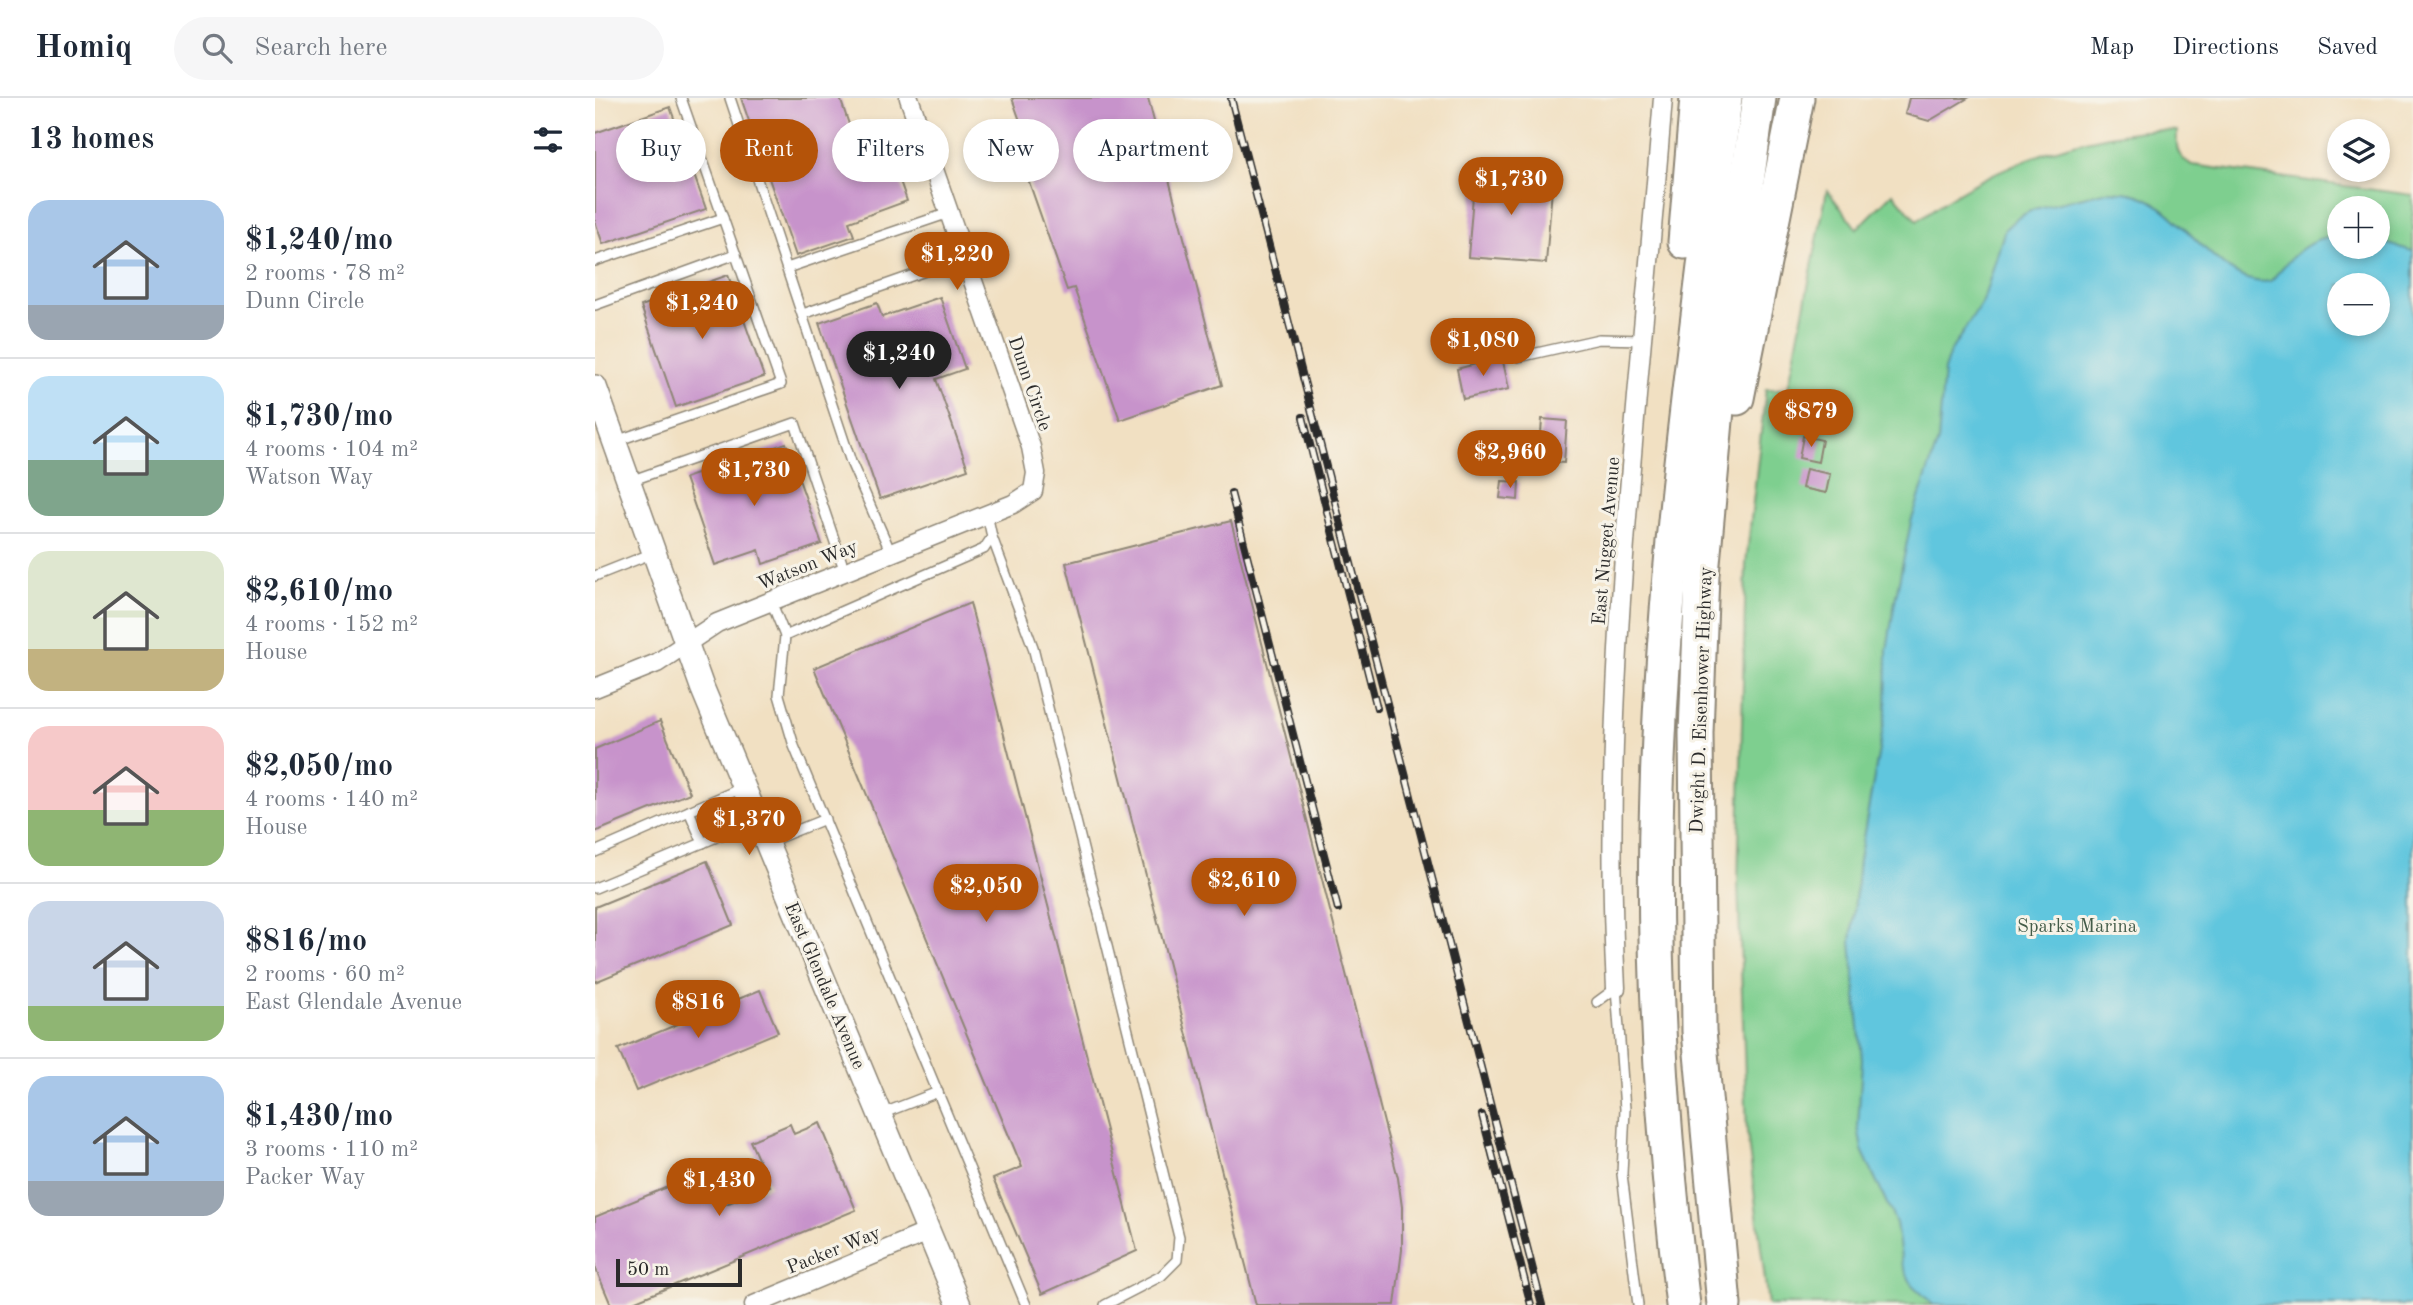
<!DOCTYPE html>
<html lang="en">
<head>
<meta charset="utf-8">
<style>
	:root { --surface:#fff; --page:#f6f6f7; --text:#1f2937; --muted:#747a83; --line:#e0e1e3; --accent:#b45309 }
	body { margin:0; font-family:"Old Standard TT",serif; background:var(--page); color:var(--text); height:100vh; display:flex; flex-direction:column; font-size:26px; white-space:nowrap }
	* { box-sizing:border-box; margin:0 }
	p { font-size:23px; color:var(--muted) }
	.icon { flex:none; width:38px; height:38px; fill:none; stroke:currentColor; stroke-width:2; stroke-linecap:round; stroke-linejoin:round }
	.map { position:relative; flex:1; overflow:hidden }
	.side { display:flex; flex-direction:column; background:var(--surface); width:595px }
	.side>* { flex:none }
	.banner { position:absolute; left:21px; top:21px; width:665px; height:63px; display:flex; gap:14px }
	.tools { position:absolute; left:1732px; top:21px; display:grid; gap:14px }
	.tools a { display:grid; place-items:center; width:63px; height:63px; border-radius:50%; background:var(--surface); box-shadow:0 4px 10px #0003; font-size:35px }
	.scale { position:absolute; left:21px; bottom:18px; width:126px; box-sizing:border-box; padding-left:7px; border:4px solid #2b2b2b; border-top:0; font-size:19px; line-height:24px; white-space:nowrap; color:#2b2b2b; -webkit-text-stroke:5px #f7f3e8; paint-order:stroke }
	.price { position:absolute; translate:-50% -60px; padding:0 16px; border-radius:24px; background:var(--accent); color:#fff; font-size:23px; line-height:46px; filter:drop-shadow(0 2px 4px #0008) }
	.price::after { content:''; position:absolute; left:50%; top:42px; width:21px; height:16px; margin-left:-10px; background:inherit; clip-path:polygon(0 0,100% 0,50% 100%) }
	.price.current { background:#222; color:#fff }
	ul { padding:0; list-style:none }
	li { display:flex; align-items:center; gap:21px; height:175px; padding:0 28px }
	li+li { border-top:2px solid var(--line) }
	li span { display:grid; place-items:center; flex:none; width:196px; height:140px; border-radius:21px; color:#555 }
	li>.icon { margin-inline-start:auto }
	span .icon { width:84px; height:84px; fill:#fffc; stroke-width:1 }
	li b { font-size:30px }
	h2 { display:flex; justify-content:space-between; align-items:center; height:84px; padding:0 28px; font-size:30px }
	.pill { padding:0 24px; border-radius:32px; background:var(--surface); box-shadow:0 4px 10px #0003; font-size:24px; line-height:63px }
	.pill.current { background:var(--accent); color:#fff }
	header { display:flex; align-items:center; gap:42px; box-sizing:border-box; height:98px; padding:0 35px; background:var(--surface); border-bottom:2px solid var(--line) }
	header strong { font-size:33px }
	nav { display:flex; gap:38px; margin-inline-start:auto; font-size:24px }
	.search { width:490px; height:63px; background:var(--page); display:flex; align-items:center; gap:18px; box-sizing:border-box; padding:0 24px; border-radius:38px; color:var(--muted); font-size:26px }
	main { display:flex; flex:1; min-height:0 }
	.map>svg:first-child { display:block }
	.green { fill:#7ecf8f; stroke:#547d5d; stroke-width:2; fill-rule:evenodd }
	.water { fill:#61c6de; stroke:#467884; stroke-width:2; fill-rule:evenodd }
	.building { fill:#c793cb }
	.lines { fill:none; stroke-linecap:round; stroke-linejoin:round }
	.service-casing { stroke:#8e8676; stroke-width:12 }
	.minor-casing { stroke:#8e8676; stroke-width:21 }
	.tertiary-casing { stroke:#8e8676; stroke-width:26 }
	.motorway-casing { stroke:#8e8676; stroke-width:37 }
	.service { stroke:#fff; stroke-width:9 }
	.minor { stroke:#fff; stroke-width:18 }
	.tertiary { stroke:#fff; stroke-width:23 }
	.motorway { stroke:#fff; stroke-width:33 }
	.rail-casing { stroke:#2b2b2b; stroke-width:8 }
	.rail { stroke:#f7f3e8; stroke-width:5; stroke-dasharray:16; stroke-linecap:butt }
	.labels { text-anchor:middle; stroke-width:6; stroke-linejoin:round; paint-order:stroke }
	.street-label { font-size:19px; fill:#2b2b2b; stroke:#f7f3e8 }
	.park-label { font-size:19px; fill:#445c49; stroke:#f7f3e8 }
</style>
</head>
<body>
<header>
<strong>Homiq</strong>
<div class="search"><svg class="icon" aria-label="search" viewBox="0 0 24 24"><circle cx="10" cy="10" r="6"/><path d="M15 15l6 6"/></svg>Search here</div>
<nav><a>Map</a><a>Directions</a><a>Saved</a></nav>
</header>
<main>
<section class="side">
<h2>13 homes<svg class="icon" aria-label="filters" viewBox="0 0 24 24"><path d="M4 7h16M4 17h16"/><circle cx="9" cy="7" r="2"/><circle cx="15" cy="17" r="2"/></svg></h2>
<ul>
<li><span style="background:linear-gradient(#a9c7e8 75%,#9aa5b1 0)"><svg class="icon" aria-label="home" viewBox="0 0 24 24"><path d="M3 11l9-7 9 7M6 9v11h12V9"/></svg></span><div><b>$1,240/mo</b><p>2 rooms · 78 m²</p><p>Dunn Circle</p></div></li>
<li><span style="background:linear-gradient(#bfe0f5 60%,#7fa58c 0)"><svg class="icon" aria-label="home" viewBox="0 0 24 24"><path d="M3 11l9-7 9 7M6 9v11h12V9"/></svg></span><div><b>$1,730/mo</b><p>4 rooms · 104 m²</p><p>Watson Way</p></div></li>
<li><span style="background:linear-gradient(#dfe7d0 70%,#c2b280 0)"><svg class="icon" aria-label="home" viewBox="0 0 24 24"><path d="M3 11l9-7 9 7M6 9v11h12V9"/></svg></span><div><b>$2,610/mo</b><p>4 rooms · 152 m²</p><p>House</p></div></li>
<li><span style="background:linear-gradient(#f6c9c9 60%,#8fb573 0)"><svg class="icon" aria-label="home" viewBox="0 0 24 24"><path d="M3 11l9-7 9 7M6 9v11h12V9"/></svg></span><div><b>$2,050/mo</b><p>4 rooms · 140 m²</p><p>House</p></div></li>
<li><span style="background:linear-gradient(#c9d6e8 75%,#8fb573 0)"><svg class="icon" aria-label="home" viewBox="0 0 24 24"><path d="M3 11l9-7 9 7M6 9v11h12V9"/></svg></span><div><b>$816/mo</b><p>2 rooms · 60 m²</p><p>East Glendale Avenue</p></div></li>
<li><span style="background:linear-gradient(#a9c7e8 75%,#9aa5b1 0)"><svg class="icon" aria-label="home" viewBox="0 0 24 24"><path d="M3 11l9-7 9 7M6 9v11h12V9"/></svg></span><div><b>$1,430/mo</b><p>3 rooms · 110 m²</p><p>Packer Way</p></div></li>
</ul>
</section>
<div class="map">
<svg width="1818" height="1207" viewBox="0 0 1818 1207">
	<rect width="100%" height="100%" fill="#f7f3e8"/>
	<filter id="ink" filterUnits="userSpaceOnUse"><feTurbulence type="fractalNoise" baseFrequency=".0143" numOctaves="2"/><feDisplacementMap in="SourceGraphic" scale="14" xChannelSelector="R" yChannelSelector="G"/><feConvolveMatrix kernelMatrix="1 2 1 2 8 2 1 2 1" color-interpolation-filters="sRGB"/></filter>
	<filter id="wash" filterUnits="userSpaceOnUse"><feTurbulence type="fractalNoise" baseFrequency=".00686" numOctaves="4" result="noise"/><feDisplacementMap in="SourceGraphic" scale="28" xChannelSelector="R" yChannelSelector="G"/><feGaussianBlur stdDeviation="1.57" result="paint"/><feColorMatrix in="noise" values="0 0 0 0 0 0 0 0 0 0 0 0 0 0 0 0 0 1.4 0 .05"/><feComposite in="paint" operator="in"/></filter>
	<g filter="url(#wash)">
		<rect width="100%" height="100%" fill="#f1e0c2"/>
		<path class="green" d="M1559 32 1582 33C1581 49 1581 59 1597 67L1818 97V1207H1173L1152 1035 1143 786 1151 465 1171 291H1193L1232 92 1262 131 1298 95 1322 123C1389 71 1475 39 1559 32ZM1745 110H1783V149H1745ZM1745 187H1783V226H1745Z"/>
		<path class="water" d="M1513 93C1527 94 1538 94 1551 100 1591 119 1630 192 1676 183 1695 160 1712 138 1745 139V149H1783V143L1818 153V1207H1339L1317 1187 1307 1166 1301 1125 1267 1052 1263 1029 1267 962 1256 844 1264 762 1291 613 1292 552 1300 503 1316 424 1343 343 1349 272 1355 254 1388 203 1410 131 1422 120 1439 111ZM1745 187H1783V226H1745Z"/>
		<g id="blocks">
			<g class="building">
				<polygon points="146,0 245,0 258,38 286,29 312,103 254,124 259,138 201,158"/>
				<polygon points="417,0 553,0 627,287 525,322 479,190 472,192 426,61 437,57"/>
				<polygon points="1314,0 1373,0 1334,23 1310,16"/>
				<polygon points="75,9 111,111 8,146 0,123 0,35"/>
				<polygon points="880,73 958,79 951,165 873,159"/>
				<polygon points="133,177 169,279 81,309 46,208"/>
				<polygon points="345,199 370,271 341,281 373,371 285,401 224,225 282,205 287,219"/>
				<polygon points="907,259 914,291 868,301 862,271"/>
				<polygon points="947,321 972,323 969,365 944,363"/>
				<polygon points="1208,338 1227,342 1223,364 1204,360"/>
				<polygon points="191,345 227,446 168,466 164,452 120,467 90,380"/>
				<polygon points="1211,371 1235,376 1231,395 1207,390"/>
				<polygon points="907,383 924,384 923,402 905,400"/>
				<polygon points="636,423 803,1080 807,1109 807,1152 800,1207 661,1207 471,465"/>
				<polygon points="375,505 542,1153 447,1196 398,1081 427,1069 219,570"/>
				<polygon points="65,623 95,695 0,734 0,651"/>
				<polygon points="112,763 138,827 0,884 0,809"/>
				<polygon points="165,892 183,934 41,993 23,951"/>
				<polygon points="225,1025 261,1112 31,1207 16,1207 0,1169 0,1119 111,1073 126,1108 144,1101 175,1088 155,1043 195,1026 199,1036"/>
			</g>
		</g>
	</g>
	<g filter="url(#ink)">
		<use href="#blocks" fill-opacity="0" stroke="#8e8676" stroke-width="2"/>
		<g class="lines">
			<g class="service-casing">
				<g id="service">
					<polyline points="135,0 256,364 296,455"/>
					<polyline points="0,163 128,120"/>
					<polyline points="192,170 354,115"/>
					<polyline points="0,207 141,156"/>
					<polyline points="208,216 370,159"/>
					<polyline points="924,259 1004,241 1048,242"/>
					<polyline points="21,343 186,286 86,0"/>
					<polyline points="35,383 200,325 250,474"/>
					<polyline points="397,439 438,549 584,1139 582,1162 566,1178 510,1207"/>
					<polyline points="0,478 58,455"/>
					<polyline points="176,503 190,538 184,597 199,648 431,1207"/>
					<polyline points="190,538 389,451 397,439 392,416"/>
					<polyline points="94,713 108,745"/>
					<polyline points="173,744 230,721"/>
					<polyline points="0,754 147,690"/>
					<polyline points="0,790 162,722"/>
					<polyline points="1021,890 1030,1011 1027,1076 1043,1207"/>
					<polyline points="1002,904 1021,890"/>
					<polyline points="286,1016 343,994"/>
				</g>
			</g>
			<g class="minor-casing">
				<g id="minor">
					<polyline points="0,590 62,565 122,525 418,406 438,393 441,375 436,349 314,0"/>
					<path d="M1021 890C1005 593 1045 296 1068 0"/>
					<polyline points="159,1207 333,1134"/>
				</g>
			</g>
			<g class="tertiary-casing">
				<polyline id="tertiary" points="0,289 107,589 364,1207"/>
			</g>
			<g class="motorway-casing">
				<g id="motorway">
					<polyline points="1090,144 1102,0"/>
					<polyline points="1142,300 1202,0"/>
					<path d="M1088 1207C1067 1036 1056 863 1062 691 1069 459 1102 229 1130 0"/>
					<polyline points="1129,1207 1104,933 1101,635 1107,476 1127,257 1164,0"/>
				</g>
			</g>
			<use href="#service" class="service"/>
			<use href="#minor" class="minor"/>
			<use href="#tertiary" class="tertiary"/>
			<use href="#motorway" class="motorway"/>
			<g class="rail-casing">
				<g id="rail">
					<polyline points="636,0 947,1207"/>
					<polyline points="708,319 782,610"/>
					<polyline points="636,395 743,811"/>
					<polyline points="887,1017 936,1207"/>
				</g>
			</g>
			<use href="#rail" class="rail"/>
		</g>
	</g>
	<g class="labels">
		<g class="street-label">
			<text transform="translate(436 285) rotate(71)" y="7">Dunn Circle</text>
			<text transform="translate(1010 443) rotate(-85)" y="7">East Nugget Avenue</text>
			<text transform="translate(212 466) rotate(-22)" y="7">Watson Way</text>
			<text transform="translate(1105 602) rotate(-88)" y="7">Dwight D. Eisenhower Highway</text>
			<text transform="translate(231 887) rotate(67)" y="7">East Glendale Avenue</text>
			<text transform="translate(238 1151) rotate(-22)" y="7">Packer Way</text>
		</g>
		<g class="park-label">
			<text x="1482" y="834">Sparks Marina</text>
		</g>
	</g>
</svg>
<div class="tools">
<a><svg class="icon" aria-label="layers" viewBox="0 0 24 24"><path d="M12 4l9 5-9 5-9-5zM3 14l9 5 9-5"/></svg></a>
<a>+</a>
<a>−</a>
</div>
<div class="scale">50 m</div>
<b class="price" style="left:916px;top:119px">$1,730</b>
<b class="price" style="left:362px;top:194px">$1,220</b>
<b class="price" style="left:107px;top:243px">$1,240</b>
<b class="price" style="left:888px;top:280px">$1,080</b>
<b class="price current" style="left:304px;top:293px">$1,240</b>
<b class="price" style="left:1216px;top:351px">$879</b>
<b class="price" style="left:915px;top:392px">$2,960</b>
<b class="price" style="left:159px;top:410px">$1,730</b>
<b class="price" style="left:154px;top:759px">$1,370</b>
<b class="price" style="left:649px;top:820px">$2,610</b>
<b class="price" style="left:391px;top:826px">$2,050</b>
<b class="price" style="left:103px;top:942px">$816</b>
<b class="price" style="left:124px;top:1120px">$1,430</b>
<div class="banner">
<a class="pill">Buy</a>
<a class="pill current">Rent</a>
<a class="pill">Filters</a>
<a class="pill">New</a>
<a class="pill">Apartment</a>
</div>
</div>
</main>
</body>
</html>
